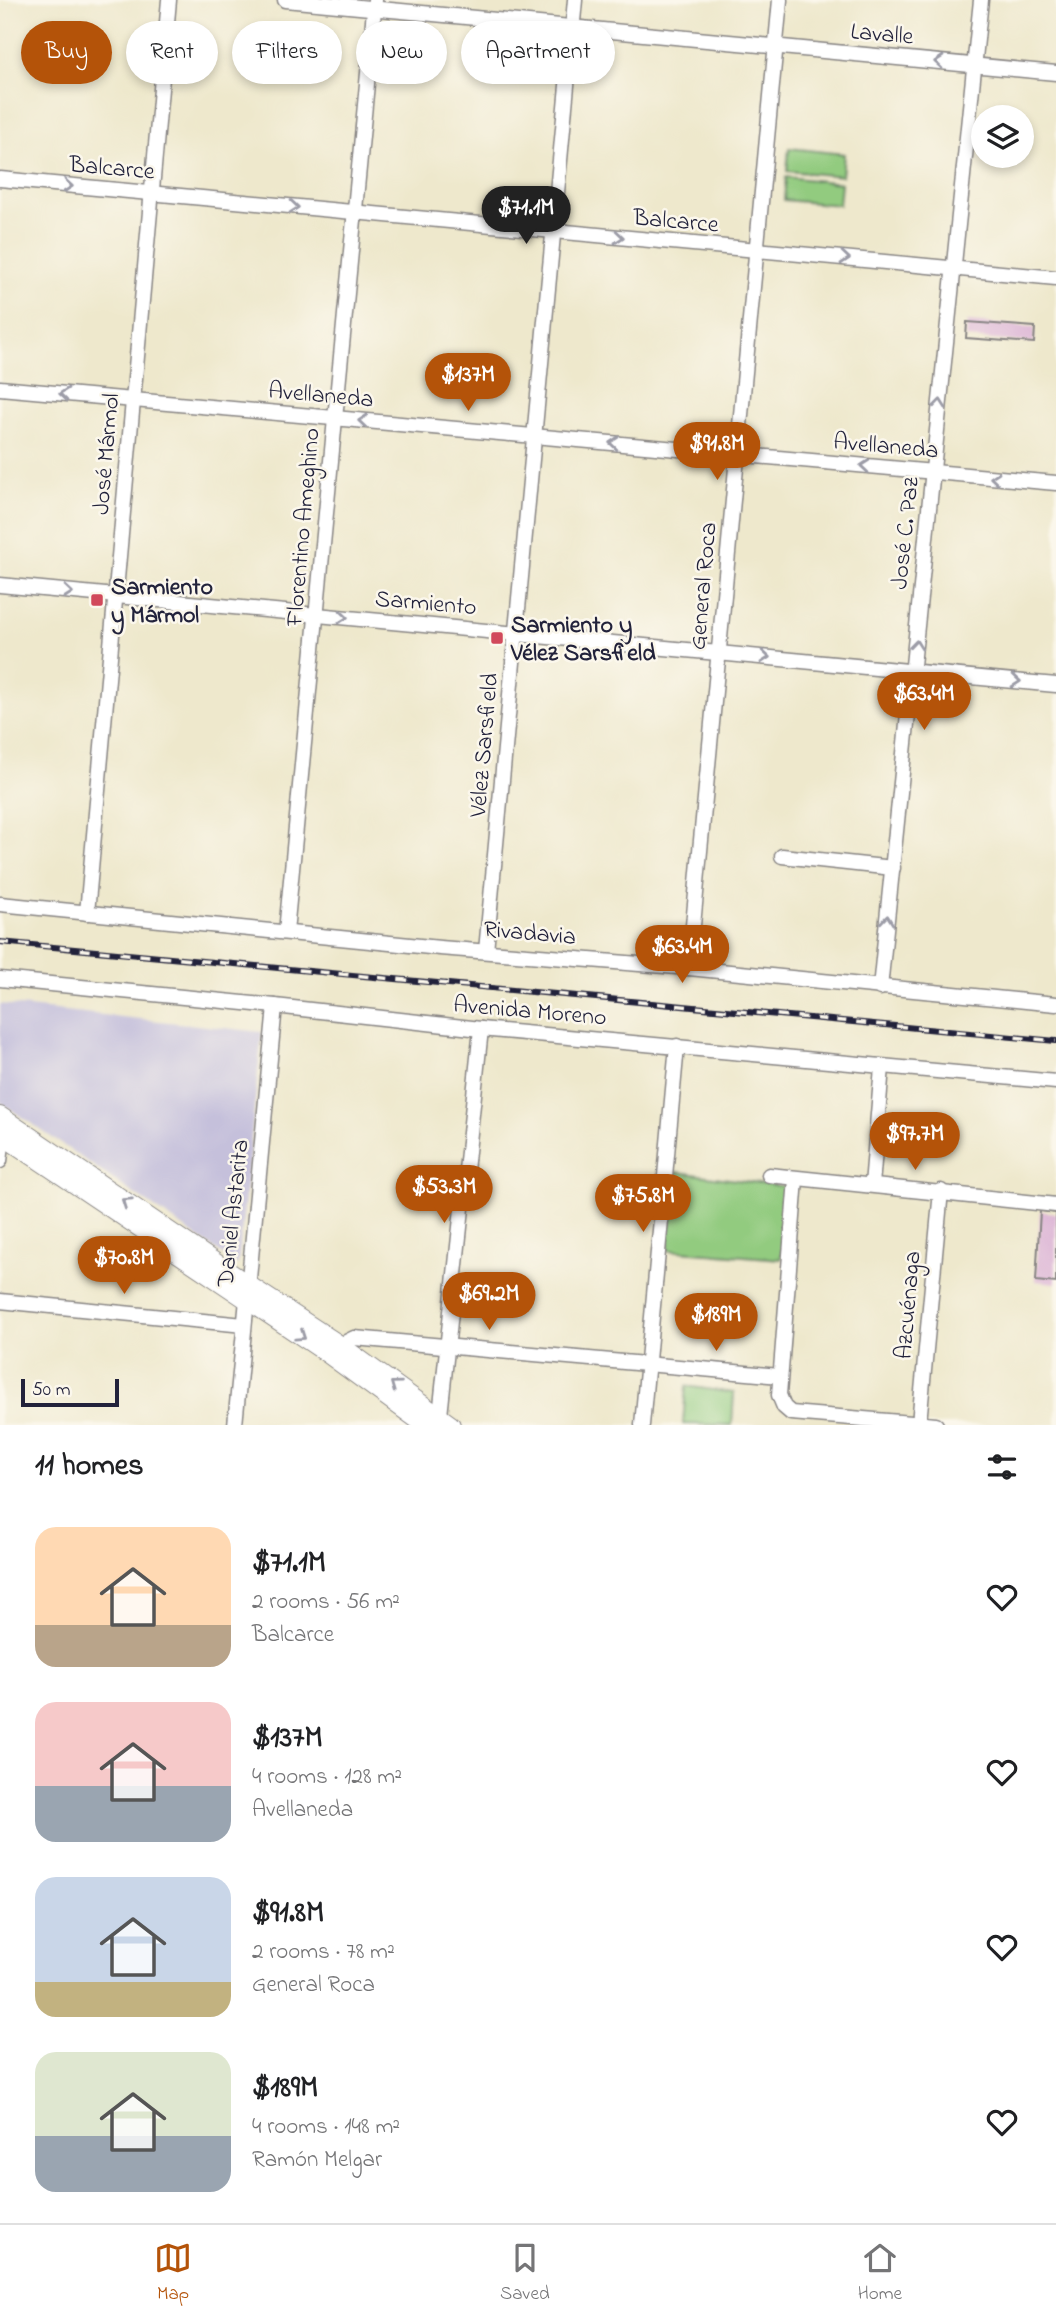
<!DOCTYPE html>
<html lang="en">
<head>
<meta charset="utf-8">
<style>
	:root { --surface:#fff; --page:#f2f2f2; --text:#202124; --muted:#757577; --line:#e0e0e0; --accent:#b45309 }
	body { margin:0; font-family:"Indie Flower",sans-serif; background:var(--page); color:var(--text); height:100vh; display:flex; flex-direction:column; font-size:26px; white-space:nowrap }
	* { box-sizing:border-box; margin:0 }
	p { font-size:23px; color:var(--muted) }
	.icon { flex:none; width:38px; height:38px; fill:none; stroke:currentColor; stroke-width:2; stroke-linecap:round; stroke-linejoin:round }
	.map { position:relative; height:1425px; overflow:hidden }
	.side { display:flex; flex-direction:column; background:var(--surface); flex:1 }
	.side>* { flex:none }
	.guide { position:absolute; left:21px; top:21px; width:700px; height:63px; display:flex; gap:14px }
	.tools { position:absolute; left:971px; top:105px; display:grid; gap:14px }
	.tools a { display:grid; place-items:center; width:63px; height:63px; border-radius:50%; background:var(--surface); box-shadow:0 4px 10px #0003; font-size:35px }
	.scale { position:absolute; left:21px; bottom:18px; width:98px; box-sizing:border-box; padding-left:7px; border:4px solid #22223b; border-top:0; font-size:19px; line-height:24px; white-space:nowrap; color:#22223b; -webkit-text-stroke:5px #fbf7ec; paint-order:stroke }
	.price { position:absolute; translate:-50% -60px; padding:0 16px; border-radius:24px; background:var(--accent); color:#fff; font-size:23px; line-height:46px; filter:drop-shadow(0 2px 4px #0008) }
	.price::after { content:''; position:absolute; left:50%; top:42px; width:21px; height:16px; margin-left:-10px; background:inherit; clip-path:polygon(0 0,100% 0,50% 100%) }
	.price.active { background:#222; color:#fff }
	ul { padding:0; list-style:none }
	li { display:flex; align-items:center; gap:21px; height:175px; padding:0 35px }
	li span { display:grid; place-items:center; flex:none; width:196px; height:140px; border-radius:21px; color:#555 }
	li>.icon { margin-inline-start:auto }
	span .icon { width:84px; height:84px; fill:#fffc; stroke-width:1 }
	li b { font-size:30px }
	h2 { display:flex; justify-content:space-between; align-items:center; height:84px; padding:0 35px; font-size:30px }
	.chip { padding:0 24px; border-radius:32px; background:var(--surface); box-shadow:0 4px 10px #0003; font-size:24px; line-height:63px }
	.chip.active { background:var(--accent); color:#fff }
	.tabs { display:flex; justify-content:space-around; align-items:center; height:98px; border-top:2px solid var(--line); background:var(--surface); font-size:19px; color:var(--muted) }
	.tabs a { display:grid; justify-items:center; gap:4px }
	.tabs .active { color:var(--accent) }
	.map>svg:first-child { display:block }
	.industrial { fill:#c5c0db }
	.green { fill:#92cb7f; stroke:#5a765d; stroke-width:2 }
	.building { fill:#dcb4d5 }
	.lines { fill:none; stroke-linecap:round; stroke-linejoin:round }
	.minor-casing { stroke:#888584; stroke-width:17 }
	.major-casing { stroke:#888584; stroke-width:20 }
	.minor { stroke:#fff; stroke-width:14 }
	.major { stroke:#fff; stroke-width:18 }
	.rail-casing { stroke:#22223b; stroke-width:6 }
	.rail { stroke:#fbf7ec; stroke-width:3.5; stroke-dasharray:10; stroke-linecap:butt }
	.oneway { stroke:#9c9ca7 }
	.poi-dot { fill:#d1495b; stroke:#fbf7ec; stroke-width:2.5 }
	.labels { text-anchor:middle; stroke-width:5; stroke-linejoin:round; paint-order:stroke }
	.street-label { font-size:24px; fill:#22223b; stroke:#fbf7ec }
	.poi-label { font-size:24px; font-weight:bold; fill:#22223b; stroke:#fbf7ec; text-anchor:start }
</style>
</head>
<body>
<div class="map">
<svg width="1056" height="1425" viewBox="0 0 1056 1425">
	<rect width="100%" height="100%" fill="#fbf7ec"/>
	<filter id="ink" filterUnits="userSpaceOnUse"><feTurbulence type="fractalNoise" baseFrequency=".0143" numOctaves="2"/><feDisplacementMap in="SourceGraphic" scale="14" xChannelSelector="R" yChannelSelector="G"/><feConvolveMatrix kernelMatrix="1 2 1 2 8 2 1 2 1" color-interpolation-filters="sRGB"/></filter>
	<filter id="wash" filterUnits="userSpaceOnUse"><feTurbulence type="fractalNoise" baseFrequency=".00686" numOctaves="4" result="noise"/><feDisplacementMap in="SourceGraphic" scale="28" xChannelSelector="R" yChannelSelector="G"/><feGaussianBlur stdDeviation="1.57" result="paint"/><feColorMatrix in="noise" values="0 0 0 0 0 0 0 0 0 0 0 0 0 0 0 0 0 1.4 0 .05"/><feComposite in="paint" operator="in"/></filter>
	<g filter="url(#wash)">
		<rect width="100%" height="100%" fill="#eee8cc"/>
		<polygon class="industrial" points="0,1004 262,1032 238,1265 0,1102"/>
		<g class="green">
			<polygon points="789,148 844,154 842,176 787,171"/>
			<polygon points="786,177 841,183 839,205 784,200"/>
			<polygon points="677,1172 789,1187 781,1259 668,1250"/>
			<polygon points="686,1386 734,1393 732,1425 683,1424"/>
		</g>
		<g id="blocks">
			<g class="building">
				<polygon points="967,322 1035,327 1034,343 966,338"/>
				<polygon points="1040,1211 1056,1213 1056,1283 1036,1281"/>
			</g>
		</g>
	</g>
	<g filter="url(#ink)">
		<use href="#blocks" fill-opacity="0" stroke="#888584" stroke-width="2"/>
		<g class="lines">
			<g class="minor-casing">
				<g id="minor">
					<polyline points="285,0 1056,73"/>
					<polyline points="0,179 1056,278"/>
					<polyline points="0,388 1056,483"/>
					<polyline points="0,585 1056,685"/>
					<polyline points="782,856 893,868"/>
					<polyline points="0,904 440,948 689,968 1056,1004"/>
					<polyline points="87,913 169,0"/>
					<polyline points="286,932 375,0"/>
					<polyline points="486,951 575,0"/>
					<polyline points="689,968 780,0"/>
					<polyline points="0,979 275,1006 481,1029 1056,1082"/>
					<polyline points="880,988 981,0"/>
					<polyline points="0,1161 3,1136"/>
					<polyline points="769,1175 1056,1205"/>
					<polyline points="796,1179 779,1395 784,1407 791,1413 936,1425"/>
					<polyline points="872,1185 882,1067"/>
					<polyline points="0,1301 244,1325"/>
					<polyline points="340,1345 354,1338 780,1376"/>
					<polyline points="919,1423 941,1191"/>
					<polyline points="235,1425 275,1006"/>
					<polyline points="439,1425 481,1029"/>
					<polyline points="642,1425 677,1046"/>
				</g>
			</g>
			<g class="major-casing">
				<g id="major">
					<polyline points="0,1116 247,1284 340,1345 451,1425"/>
					<polyline points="0,1134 328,1354 425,1425"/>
				</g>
			</g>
			<use href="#minor" class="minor"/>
			<use href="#major" class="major"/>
			<g class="rail-casing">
				<polyline id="rail" points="0,942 1056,1041"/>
			</g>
			<use href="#rail" class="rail"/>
		</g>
		<defs><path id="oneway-chevron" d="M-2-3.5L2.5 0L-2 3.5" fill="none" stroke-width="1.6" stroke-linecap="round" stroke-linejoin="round" transform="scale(1.75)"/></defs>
		<g class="oneway">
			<use href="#oneway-chevron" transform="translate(939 62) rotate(-175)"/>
			<use href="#oneway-chevron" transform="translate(68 186) rotate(5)"/>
			<use href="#oneway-chevron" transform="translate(294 207) rotate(5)"/>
			<use href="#oneway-chevron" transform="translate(619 237) rotate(5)"/>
			<use href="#oneway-chevron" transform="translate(845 258) rotate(5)"/>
			<use href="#oneway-chevron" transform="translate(64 394) rotate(-175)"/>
			<use href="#oneway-chevron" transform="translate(940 404) rotate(-84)"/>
			<use href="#oneway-chevron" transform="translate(363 421) rotate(-175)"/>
			<use href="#oneway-chevron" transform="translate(614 443) rotate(-175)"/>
			<use href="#oneway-chevron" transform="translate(865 466) rotate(-175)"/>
			<use href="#oneway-chevron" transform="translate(995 478) rotate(-175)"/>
			<use href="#oneway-chevron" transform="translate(68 592) rotate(5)"/>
			<use href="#oneway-chevron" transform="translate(343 617) rotate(5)"/>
			<use href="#oneway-chevron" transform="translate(916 645) rotate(-84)"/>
			<use href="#oneway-chevron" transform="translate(765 657) rotate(5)"/>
			<use href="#oneway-chevron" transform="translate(1016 681) rotate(5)"/>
			<use href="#oneway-chevron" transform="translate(887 920) rotate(-84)"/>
			<use href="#oneway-chevron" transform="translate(126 1202) rotate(-146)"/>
			<use href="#oneway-chevron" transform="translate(301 1336) rotate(34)"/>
			<use href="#oneway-chevron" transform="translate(395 1385) rotate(-144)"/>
		</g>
	</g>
	<g class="poi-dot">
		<rect x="90" y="593" width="14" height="14" rx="3.5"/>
		<rect x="490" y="631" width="14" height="14" rx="3.5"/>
	</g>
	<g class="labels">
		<g class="street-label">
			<text transform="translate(882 33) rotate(5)" y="8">Lavalle</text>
			<text transform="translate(112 167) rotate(5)" y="8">Balcarce</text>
			<text transform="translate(676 220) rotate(5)" y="8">Balcarce</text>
			<text transform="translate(321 394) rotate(5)" y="8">Avellaneda</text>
			<text transform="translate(886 445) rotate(5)" y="8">Avellaneda</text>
			<text transform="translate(105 454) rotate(-85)" y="8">José Mármol</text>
			<text transform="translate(302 527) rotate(-85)" y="8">Florentino Ameghino</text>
			<text transform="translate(904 533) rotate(-84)" y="8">José C. Paz</text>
			<text transform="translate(702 586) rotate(-85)" y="8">General Roca</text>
			<text transform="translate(426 602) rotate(5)" y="8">Sarmiento</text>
			<text transform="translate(483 745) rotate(-85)" y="8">Vélez Sarsfield</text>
			<text transform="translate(530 932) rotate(5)" y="8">Rivadavia</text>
			<text transform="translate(530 1010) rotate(5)" y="8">Avenida Moreno</text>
			<text transform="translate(232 1213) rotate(-84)" y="8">Daniel Astarita</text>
			<text transform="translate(907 1305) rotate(-85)" y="8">Azcuénaga</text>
		</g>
		<g class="poi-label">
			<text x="111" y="594">Sarmiento<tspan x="111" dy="28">y Mármol</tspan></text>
			<text x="511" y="632">Sarmiento y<tspan x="511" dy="28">Vélez Sarsfield</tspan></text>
		</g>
	</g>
</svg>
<div class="tools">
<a><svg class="icon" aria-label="layers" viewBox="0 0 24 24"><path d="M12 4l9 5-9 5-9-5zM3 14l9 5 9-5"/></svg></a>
</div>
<div class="scale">50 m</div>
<b class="price active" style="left:526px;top:246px">$71.1M</b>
<b class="price" style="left:468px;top:413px">$137M</b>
<b class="price" style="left:717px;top:482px">$91.8M</b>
<b class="price" style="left:924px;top:732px">$63.4M</b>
<b class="price" style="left:682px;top:985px">$63.4M</b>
<b class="price" style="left:915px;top:1172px">$97.7M</b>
<b class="price" style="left:444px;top:1225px">$53.3M</b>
<b class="price" style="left:643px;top:1234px">$75.8M</b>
<b class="price" style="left:124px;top:1296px">$70.8M</b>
<b class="price" style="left:489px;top:1332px">$69.2M</b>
<b class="price" style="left:716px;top:1353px">$189M</b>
<div class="guide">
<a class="chip active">Buy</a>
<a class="chip">Rent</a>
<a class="chip">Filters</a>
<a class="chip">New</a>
<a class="chip">Apartment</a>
</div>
</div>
<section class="side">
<h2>11 homes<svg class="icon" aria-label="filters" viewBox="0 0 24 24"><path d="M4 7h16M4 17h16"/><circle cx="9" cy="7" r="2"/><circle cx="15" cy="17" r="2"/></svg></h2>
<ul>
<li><span style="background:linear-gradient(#ffd9b3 70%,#b9a48a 0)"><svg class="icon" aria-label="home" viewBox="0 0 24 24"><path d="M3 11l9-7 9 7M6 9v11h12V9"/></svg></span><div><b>$71.1M</b><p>2 rooms · 56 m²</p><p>Balcarce</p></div><svg class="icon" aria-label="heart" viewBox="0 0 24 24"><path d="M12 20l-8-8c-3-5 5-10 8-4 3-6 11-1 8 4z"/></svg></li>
<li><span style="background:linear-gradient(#f6c9c9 60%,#9aa5b1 0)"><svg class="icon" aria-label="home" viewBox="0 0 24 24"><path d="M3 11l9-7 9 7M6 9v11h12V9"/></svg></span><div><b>$137M</b><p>4 rooms · 128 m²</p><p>Avellaneda</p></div><svg class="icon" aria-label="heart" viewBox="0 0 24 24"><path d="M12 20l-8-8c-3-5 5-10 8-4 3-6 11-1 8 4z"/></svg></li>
<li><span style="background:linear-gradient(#c9d6e8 75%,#c2b280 0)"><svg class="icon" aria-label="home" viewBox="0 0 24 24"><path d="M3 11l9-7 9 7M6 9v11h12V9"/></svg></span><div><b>$91.8M</b><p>2 rooms · 78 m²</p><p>General Roca</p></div><svg class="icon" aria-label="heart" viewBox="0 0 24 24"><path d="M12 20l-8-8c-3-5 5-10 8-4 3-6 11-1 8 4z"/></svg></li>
<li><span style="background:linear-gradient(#dfe7d0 60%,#9aa5b1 0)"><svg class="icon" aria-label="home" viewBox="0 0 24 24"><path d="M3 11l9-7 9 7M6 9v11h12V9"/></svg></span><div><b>$189M</b><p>4 rooms · 148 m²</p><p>Ramón Melgar</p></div><svg class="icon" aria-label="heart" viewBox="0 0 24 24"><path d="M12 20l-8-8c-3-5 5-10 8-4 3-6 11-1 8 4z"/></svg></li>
</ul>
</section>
<nav class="tabs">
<a class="active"><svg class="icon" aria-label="map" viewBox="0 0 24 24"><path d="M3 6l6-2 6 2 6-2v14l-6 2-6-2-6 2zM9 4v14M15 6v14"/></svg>Map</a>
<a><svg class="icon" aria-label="saved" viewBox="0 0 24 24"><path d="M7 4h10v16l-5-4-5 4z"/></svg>Saved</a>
<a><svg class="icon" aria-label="home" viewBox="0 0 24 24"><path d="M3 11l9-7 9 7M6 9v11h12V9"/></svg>Home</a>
</nav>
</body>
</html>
